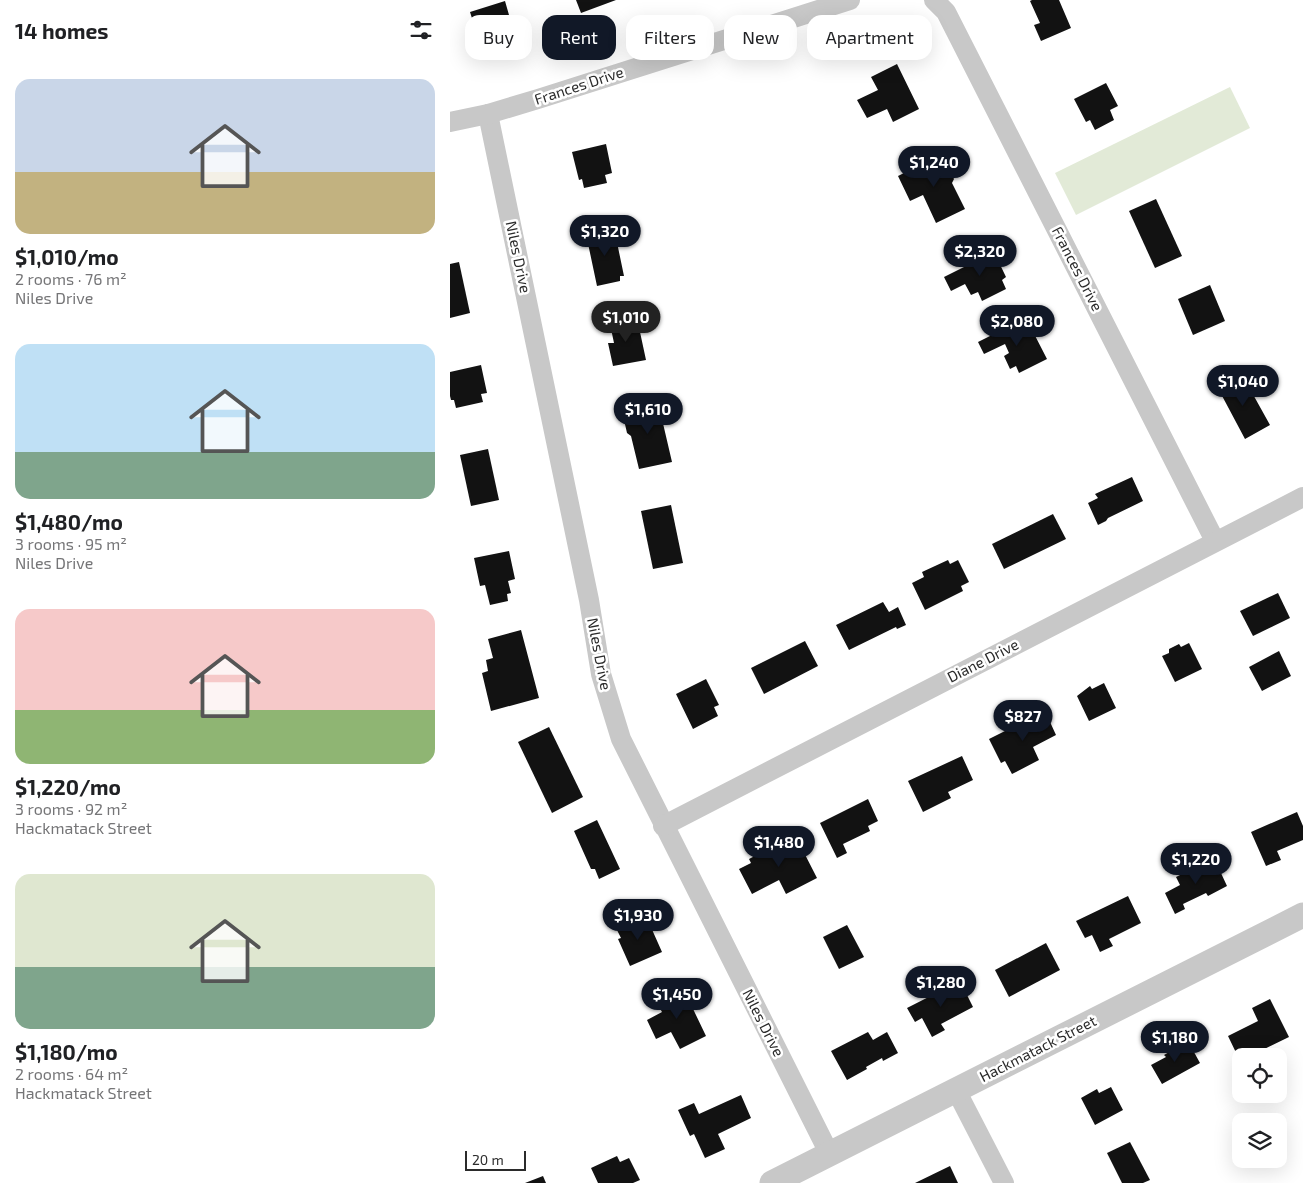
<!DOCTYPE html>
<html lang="en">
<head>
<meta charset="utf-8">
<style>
	:root { --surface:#fff; --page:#f6f6f6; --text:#202124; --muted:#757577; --accent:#111827 }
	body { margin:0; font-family:"Exo 2",sans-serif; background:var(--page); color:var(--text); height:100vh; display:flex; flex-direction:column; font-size:19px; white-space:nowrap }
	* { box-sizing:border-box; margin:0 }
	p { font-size:16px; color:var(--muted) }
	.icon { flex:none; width:28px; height:28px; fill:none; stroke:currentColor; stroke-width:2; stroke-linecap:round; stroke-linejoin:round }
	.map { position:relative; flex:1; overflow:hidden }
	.side { display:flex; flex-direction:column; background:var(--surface); width:450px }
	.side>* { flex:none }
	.top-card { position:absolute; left:15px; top:15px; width:475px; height:45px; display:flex; gap:10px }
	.buttons { position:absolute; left:782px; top:1048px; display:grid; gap:10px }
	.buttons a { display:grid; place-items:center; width:55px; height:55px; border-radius:10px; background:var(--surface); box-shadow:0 5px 20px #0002; font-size:25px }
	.scale { position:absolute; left:15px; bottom:12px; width:61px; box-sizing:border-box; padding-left:5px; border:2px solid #2b2b2b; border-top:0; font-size:14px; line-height:18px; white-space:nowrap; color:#2b2b2b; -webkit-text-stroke:4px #fff; paint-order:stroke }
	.price { position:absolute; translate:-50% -42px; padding:0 11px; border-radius:18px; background:var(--accent); color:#fff; font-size:16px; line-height:32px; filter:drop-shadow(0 1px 2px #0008) }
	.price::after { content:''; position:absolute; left:50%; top:30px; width:15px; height:11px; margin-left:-8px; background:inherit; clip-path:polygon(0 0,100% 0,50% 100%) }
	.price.on { background:#222; color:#fff }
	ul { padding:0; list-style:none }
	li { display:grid; align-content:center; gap:10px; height:265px; padding:0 15px }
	li span { display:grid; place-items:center; height:155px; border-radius:15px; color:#555 }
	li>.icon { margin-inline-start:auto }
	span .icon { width:90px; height:90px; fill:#fffc; stroke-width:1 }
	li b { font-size:21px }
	h2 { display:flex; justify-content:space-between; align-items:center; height:60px; padding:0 15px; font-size:21px }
	.pill { padding:0 18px; border-radius:15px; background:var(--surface); box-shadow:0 5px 20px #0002; font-size:18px; line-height:45px }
	.pill.on { background:var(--accent); color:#fff }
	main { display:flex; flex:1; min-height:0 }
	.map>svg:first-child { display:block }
	.green { fill:#e2ead7 }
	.building { fill:#121212 }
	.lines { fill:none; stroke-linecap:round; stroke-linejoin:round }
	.minor { stroke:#c8c8c8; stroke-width:20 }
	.tertiary { stroke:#c8c8c8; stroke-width:25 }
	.labels { text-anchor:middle; stroke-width:5; stroke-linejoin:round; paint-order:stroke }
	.street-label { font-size:15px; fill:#2b2b2b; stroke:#fff }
</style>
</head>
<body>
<main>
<section class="side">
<h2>14 homes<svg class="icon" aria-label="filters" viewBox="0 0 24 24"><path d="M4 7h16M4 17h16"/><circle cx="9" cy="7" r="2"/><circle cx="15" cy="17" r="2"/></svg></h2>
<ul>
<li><span style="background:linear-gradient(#c9d6e8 60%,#c2b280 0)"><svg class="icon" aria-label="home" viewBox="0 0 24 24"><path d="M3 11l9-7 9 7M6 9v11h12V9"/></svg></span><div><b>$1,010/mo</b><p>2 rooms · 76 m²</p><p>Niles Drive</p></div></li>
<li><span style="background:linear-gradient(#bfe0f5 70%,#7fa58c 0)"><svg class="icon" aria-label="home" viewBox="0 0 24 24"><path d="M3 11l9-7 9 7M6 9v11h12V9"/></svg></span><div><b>$1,480/mo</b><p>3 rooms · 95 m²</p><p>Niles Drive</p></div></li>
<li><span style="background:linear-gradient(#f6c9c9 65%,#8fb573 0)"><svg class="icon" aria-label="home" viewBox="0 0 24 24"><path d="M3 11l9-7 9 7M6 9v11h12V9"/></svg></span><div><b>$1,220/mo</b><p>3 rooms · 92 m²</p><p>Hackmatack Street</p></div></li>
<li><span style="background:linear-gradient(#dfe7d0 60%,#7fa58c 0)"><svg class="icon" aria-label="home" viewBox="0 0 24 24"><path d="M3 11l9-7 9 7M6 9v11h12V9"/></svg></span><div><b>$1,180/mo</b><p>2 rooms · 64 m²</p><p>Hackmatack Street</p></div></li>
</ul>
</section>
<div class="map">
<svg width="853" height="1183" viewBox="0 0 853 1183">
	<rect width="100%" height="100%" fill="#fff"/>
	<polygon class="green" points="780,87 800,128 626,215 605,173"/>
	<g class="building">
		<polygon points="126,0 166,0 131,13"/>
		<polygon points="582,0 609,0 621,28 591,41 584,25 590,23 580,1"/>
		<polygon points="55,1 65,36 34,45 30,30 26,31 20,12"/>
		<polygon points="447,64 469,109 443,122 437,109 417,118 407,100 428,90 421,77"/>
		<polygon points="656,83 668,106 660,110 664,120 645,130 640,120 636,122 624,99"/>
		<polygon points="156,144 162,173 155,175 157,183 134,188 132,179 129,180 122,152"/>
		<polygon points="492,154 504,179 502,183 515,209 486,223 473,195 460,201 448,176"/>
		<polygon points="706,199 732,256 705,268 679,211"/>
		<polygon points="164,228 174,276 170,276 170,281 147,286 136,234"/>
		<polygon points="544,252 556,277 552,280 556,289 532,301 528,292 521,295 515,284 501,291 494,277"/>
		<polygon points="9,262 20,313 0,318 0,264"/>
		<polygon points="760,285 775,321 743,335 728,299"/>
		<polygon points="187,318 196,360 163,366 158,343 164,343 160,324"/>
		<polygon points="578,322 597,359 569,373 566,366 560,369 554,356 559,353 555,344 534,354 528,342 546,333 548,337"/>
		<polygon points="31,365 37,393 31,394 33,402 6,408 4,400 1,400 0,396 0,372"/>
		<polygon points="788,373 795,391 800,389 820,425 795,439 770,392 772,391 768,384"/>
		<polygon points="208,402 222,462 189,469 181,436 177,433 172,411"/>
		<polygon points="38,449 49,500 21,506 10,455"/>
		<polygon points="682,477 693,501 658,518 656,521 648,525 638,503 648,498 645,494"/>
		<polygon points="221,505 233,563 203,569 191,511"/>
		<polygon points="603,514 616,539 554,569 542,544"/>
		<polygon points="59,551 65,579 58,581 61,593 57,594 58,601 40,605 35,585 30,586 24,558"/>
		<polygon points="498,560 500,564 508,560 519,582 511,586 513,591 475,610 462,583 474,577 472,572"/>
		<polygon points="828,593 840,618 803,636 790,611"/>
		<polygon points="433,602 439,612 448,607 456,625 447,629 446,627 399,650 386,625"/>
		<polygon points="71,630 89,698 41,711 32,673 38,671 36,660 43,658 38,639"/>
		<polygon points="355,641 368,666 314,694 301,668"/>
		<polygon points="739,643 752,669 725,682 712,656 719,653 719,649 729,644 731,647"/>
		<polygon points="829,651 841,676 812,691 799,667"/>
		<polygon points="256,679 269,705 264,707 268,716 243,729 226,694"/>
		<polygon points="654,683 666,708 639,721 627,696 640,686 642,689"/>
		<polygon points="595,711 606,735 583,747 589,760 562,774 555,761 551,763 539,739"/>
		<polygon points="99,727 133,797 102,813 68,742"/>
		<polygon points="512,756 523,780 498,792 501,798 473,812 458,781"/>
		<polygon points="418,799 428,821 418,826 420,831 393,844 397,853 387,858 370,823"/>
		<polygon points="847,812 853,826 853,840 827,851 831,860 816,866 801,832"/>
		<polygon points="147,820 170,869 149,879 145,869 141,869 124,831"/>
		<polygon points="345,835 367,878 336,894 329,880 302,894 289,869 301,863 299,859"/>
		<polygon points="764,858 777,886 758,896 756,893 733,904 735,909 725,914 715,893 730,885 726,877"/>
		<polygon points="678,896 691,923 659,939 663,946 650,952 642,935 635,938 626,921"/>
		<polygon points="190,917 195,927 200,925 212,952 180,966 168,939 171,938 166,928"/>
		<polygon points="397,925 414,957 389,969 373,937"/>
		<polygon points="596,943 610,970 559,997 545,970"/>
		<polygon points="510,981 523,1007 491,1024 495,1030 482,1037 472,1018 465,1022 457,1008"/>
		<polygon points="233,988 256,1036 230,1049 221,1032 206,1039 197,1020 212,1012 206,1001"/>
		<polygon points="820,999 839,1037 800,1056 791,1056 791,1063 778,1036 808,1021 802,1008"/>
		<polygon points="418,1032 423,1040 437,1032 448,1053 433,1061 432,1058 416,1067 417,1069 397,1080 381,1051"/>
		<polygon points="724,1043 727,1049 739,1043 750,1063 712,1084 701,1065 716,1057 714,1055 721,1051 719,1046"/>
		<polygon points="661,1087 673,1110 645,1125 631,1098 647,1089 649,1093"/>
		<polygon points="291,1095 301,1118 268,1134 275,1149 255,1158 244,1134 240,1136 228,1110 244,1103 249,1114"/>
		<polygon points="680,1142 700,1180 693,1183 672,1183 657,1153"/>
		<polygon points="167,1156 170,1162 179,1158 190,1180 183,1183 148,1183 141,1168"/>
		<polygon points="500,1166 508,1183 465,1183"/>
		<polygon points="93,1176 96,1183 75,1183"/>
	</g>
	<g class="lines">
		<g class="minor">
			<polyline points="484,0 496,12 765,541"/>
			<polyline points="38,114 139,600 151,674 171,739 379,1153"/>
			<polyline points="0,122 38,114 88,99 400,0"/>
			<polyline points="213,826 853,497"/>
			<polyline points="506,1090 554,1183"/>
		</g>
		<polyline class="tertiary" points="322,1183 853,915"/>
	</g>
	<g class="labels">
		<g class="street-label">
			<text transform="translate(129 86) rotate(-18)" y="5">Frances Drive</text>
			<text transform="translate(68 257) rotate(78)" y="5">Niles Drive</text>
			<text transform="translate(627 269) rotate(63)" y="5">Frances Drive</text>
			<text transform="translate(149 654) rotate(79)" y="5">Niles Drive</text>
			<text transform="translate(533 661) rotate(-27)" y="5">Diane Drive</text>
			<text transform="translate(313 1023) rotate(63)" y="5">Niles Drive</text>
			<text transform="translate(588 1049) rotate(-27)" y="5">Hackmatack Street</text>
		</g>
	</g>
</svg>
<div class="buttons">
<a><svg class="icon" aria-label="locate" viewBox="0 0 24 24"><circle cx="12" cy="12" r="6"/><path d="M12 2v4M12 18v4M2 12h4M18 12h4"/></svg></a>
<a><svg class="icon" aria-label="layers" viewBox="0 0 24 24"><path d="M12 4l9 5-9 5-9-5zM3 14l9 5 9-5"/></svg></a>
</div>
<div class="scale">20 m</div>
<b class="price" style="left:484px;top:188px">$1,240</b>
<b class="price" style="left:155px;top:257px">$1,320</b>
<b class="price" style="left:530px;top:277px">$2,320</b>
<b class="price on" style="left:176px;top:343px">$1,010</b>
<b class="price" style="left:567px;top:347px">$2,080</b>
<b class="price" style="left:793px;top:407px">$1,040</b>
<b class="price" style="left:198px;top:435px">$1,610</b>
<b class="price" style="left:573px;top:742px">$827</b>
<b class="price" style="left:329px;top:868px">$1,480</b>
<b class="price" style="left:746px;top:885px">$1,220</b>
<b class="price" style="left:188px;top:941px">$1,930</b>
<b class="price" style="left:491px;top:1008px">$1,280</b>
<b class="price" style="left:227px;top:1020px">$1,450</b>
<b class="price" style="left:725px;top:1063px">$1,180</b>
<div class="top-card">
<a class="pill">Buy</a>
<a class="pill on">Rent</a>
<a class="pill">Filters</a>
<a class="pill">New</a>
<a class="pill">Apartment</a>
</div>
</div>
</main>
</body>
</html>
